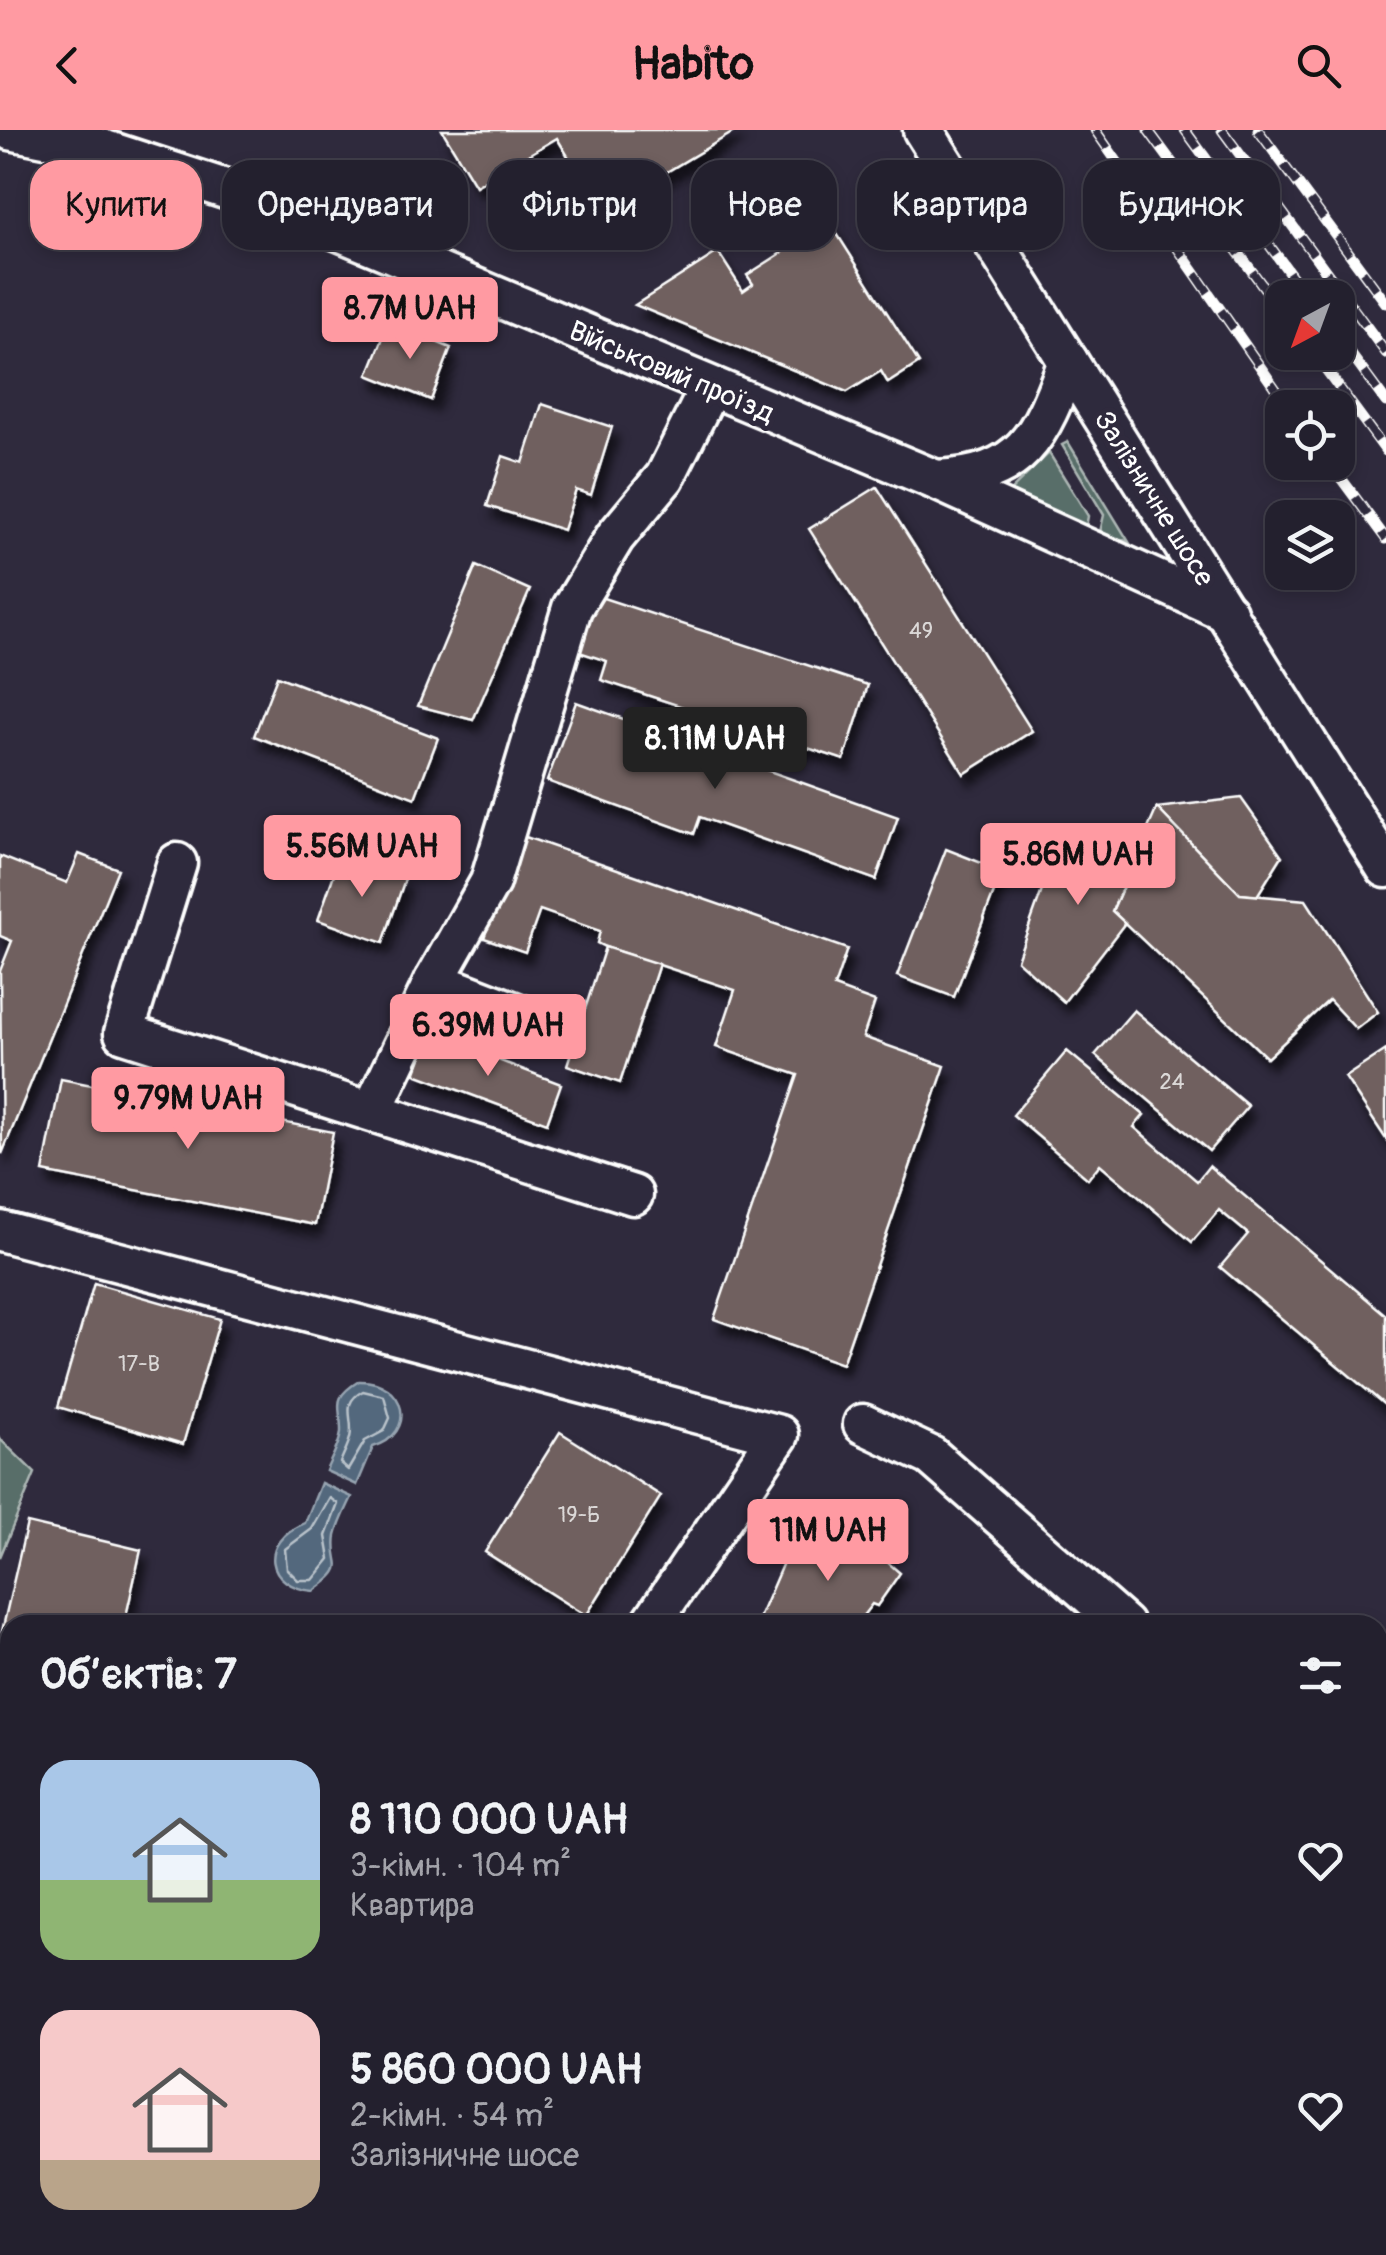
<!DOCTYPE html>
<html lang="uk">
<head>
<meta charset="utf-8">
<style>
	:root { --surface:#23202e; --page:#2f2d3a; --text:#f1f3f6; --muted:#a3a3aa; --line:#403e4a; --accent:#ff9aa2 }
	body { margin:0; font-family:Pangolin,sans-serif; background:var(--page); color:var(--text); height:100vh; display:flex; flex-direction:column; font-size:38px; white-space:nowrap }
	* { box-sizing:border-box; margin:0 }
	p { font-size:32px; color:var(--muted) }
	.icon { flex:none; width:55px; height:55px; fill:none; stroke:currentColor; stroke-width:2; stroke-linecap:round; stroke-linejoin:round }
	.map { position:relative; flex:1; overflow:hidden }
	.side { position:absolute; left:0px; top:1485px; width:1388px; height:640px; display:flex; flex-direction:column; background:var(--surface); border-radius:30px 30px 0 0; box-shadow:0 5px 15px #0003,0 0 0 2px var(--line) }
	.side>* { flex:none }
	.top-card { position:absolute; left:30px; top:30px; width:1328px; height:90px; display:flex; gap:20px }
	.needle { width:65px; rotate:221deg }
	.controls { position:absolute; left:1265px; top:150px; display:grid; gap:20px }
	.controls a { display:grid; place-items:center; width:90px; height:90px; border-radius:20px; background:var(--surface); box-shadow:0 5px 15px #0003,0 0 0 2px var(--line); font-size:50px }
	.price { position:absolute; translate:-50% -85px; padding:0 22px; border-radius:10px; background:var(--accent); color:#111; font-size:32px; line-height:65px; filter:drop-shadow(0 2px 5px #0008) }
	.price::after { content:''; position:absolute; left:50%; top:60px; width:30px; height:22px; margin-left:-15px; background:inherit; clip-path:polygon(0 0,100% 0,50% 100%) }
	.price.current { background:#222; color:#fff }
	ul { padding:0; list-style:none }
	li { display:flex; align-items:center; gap:30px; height:250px; padding:0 40px }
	li span { display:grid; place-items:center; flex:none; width:280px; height:200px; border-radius:30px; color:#555 }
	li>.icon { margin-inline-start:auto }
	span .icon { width:120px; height:120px; fill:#fffc; stroke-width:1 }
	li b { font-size:42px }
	h2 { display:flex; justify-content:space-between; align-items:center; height:120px; padding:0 40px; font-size:42px }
	.pill { padding:0 35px; border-radius:30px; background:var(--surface); box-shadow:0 5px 15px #0003,0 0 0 2px var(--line); font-size:35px; line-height:90px }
	.pill.current { background:var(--accent); color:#111 }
	header { display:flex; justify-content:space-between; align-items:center; height:130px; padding:0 40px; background:var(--accent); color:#111; font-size:45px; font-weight:700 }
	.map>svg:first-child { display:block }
	.green { fill:#596e69; stroke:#acb6b4; stroke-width:2.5 }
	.water { fill:#52687d; stroke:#97a4b1; stroke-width:2.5 }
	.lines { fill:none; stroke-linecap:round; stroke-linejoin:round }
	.shore { stroke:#bac3cb; stroke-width:2.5 }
	.building { fill:#70615e; stroke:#fff; stroke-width:2.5; filter:url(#shadow) }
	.minor-casing { stroke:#fff; stroke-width:45 }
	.minor { stroke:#2f2a3d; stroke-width:38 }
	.rail-casing { stroke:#fff; stroke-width:11 }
	.rail { stroke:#2f2a3d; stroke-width:8; stroke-dasharray:22; stroke-linecap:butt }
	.labels { text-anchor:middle; stroke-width:10; stroke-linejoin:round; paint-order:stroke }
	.number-label { font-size:22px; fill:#dbd8d7 }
	.street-label { font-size:28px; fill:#fff; stroke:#2f2a3d }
</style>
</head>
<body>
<header><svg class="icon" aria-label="back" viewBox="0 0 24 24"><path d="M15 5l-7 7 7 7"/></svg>Habito<svg class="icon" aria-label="search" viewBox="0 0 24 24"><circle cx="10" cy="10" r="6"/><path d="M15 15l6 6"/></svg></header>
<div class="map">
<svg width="1386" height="2125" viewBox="0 0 1386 2125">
	<defs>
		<filter id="shadow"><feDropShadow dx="6" dy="11" stdDeviation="5" flood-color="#0009"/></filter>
	</defs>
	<rect width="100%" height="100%" fill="#2f2a3d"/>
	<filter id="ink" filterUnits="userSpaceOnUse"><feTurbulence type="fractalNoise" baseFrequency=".01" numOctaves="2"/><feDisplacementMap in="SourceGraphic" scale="20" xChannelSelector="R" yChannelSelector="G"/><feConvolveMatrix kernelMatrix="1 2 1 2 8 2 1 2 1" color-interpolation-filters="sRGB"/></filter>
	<g filter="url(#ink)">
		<g class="green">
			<polygon points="1068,312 1129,412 1100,402 1104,385 1062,315"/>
			<polygon points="1049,323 1088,386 1086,397 1007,364"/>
			<polygon points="0,1309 35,1343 0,1427"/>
		</g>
		<g class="water">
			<path d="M359 1251C407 1250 418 1304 373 1317L357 1355 326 1341C330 1330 341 1313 341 1301 341 1275 330 1269 359 1251Z"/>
			<path d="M321 1353 352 1367C347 1378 339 1393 336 1406 331 1436 353 1434 314 1461 265 1457 258 1411 305 1393Z"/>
		</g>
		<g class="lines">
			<g class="shore">
				<path d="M363 1261 384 1266 390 1288 384 1301 365 1311 348 1340 340 1333C343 1325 348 1316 350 1308 355 1288 339 1274 363 1261Z"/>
				<polygon points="330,1368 338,1374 326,1406 330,1429 313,1450 298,1450 287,1439 285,1419 312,1399"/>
			</g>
		</g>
		<g class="building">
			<polygon points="442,0 737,0 601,81 557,8 476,56"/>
			<polygon points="811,63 919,233 888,253 881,241 847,262 635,175 718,122 743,161 753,154 747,145 783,122 765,93"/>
			<polygon points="389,193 451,218 431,270 368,245"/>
			<polygon points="542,274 612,297 591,365 576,360 563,400 487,376 503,326 523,333"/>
			<polygon points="877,357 1032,601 964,644 809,399"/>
			<polygon points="476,436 530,460 473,590 418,576"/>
			<polygon points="591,464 868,555 844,630 601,550 607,531 573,520"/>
			<polygon points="277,546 438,608 415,668 254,606"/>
			<polygon points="576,572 898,687 876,750 700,687 694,704 547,651"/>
			<polygon points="1241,668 1282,726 1257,766 1240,764 1157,678"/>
			<polygon points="1157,678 1240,764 1306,770 1378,882 1356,899 1329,870 1267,928 1112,781"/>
			<polygon points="1064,699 1145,707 1112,781 1125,793 1064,872 1017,830"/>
			<polygon points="517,704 847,819 834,857 875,872 863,907 945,936 842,1234 714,1189 798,945 716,917 735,860 605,817 597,813 600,801 540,780 525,822 484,808"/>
			<polygon points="946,719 1002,741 954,867 897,846"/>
			<polygon points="79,724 118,739 2,1024 0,841 12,811 0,806 0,726 67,753"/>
			<polygon points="340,727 405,749 383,813 318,790"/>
			<polygon points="605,817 659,834 620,953 567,935"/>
			<polygon points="1134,880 1248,976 1209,1021 1095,925"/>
			<polygon points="430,904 561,954 547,993 415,944"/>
			<polygon points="1386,920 1386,1009 1345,947"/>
			<polygon points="1067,921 1144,985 1134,997 1197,1051 1209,1036 1386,1185 1386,1276 1220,1137 1248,1104 1219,1080 1192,1112 1100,1034 1088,1049 1013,985"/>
			<polygon points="61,949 333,1002 315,1095 43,1042"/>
			<polygon points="94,1153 220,1189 183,1314 58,1277"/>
			<polygon points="560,1302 661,1366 586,1486 485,1422"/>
			<polygon points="27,1393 141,1420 124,1495 10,1495 10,1568 0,1565 0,1510"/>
			<polygon points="820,1398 849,1415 856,1405 900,1443 877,1476 872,1474 858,1492 862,1495 756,1495 791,1414 807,1422"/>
			<polygon points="0,1883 10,1885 10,2113 0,2111"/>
			<polygon points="48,2115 132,2115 130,2125 81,2116 79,2125 59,2125 46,2122"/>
			<polygon points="1158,2115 1266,2115 1277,2125 1150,2125"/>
		</g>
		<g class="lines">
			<g class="minor-casing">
				<g id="minor">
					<polyline points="10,0 96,17 284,78 936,350 1227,482"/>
					<polyline points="923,0 1386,738"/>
					<path d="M936 350C1023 346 1040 307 1068 231"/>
					<polyline points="177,733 124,903 633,1065"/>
					<polyline points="434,851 553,897"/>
					<polyline points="373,979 434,851 490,752 572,478 615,407 665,347 710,257"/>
					<polyline points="0,1101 779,1305 650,1495"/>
					<polyline points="863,1294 931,1326 1124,1495"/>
					<polyline points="1378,1633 1386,1625"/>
					<polyline points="0,1831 10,1834"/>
					<polyline points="228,2125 239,2115"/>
					<polyline points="689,2125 719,2115"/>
				</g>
			</g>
			<use href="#minor" class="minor"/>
			<g class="rail-casing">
				<g id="rail">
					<polyline points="1095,0 1289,278"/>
					<polyline points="1148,0 1282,182"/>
					<polyline points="1185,0 1308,168"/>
					<polyline points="1222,0 1386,223"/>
					<polyline points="1258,0 1386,173"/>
					<polyline points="1338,207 1386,272"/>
					<polyline points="1313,222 1386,321"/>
					<polyline points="1329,332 1386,409"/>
				</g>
			</g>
			<use href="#rail" class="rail"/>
		</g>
	</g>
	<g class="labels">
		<g class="number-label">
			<text x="921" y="508">49</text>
			<text x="1172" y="959">24</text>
			<text x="139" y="1241">17-В</text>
			<text x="579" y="1392">19-Б</text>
		</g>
		<g class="street-label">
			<text transform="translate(672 241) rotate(23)" y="10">Військовий проїзд</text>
			<text transform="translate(1155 368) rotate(58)" y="10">Залізничне шосе</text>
		</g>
	</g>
</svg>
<div class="controls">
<a><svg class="needle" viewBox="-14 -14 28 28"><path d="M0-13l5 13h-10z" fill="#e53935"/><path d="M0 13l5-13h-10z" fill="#a3a3aa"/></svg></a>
<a><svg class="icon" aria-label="locate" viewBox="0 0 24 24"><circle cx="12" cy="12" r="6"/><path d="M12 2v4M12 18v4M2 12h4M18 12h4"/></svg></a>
<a><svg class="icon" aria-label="layers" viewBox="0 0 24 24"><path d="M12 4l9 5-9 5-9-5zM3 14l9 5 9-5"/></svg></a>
</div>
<b class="price" style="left:410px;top:232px">8.7M UAH</b>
<b class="price current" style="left:715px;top:662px">8.11M UAH</b>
<b class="price" style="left:362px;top:770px">5.56M UAH</b>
<b class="price" style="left:1078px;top:778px">5.86M UAH</b>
<b class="price" style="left:488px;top:949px">6.39M UAH</b>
<b class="price" style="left:188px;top:1022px">9.79M UAH</b>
<b class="price" style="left:828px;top:1454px">11M UAH</b>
<div class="top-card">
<a class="pill current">Купити</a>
<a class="pill">Орендувати</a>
<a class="pill">Фільтри</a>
<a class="pill">Нове</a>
<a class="pill">Квартира</a>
<a class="pill">Будинок</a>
</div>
<section class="side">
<h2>Об’єктів: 7<svg class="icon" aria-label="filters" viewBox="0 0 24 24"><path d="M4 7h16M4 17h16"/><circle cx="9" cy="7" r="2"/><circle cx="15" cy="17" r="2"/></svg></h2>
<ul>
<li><span style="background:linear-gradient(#a9c7e8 60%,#8fb573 0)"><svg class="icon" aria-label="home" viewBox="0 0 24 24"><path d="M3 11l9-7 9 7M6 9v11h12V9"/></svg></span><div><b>8 110 000 UAH</b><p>3-кімн. · 104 m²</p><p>Квартира</p></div><svg class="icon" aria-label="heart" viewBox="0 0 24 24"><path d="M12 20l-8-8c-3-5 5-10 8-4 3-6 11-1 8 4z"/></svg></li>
<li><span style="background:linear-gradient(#f6c9c9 75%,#b9a48a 0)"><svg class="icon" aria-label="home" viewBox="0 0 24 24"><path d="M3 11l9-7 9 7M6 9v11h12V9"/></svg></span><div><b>5 860 000 UAH</b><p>2-кімн. · 54 m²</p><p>Залізничне шосе</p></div><svg class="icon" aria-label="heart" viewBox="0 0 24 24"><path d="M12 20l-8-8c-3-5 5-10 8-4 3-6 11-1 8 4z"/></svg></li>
</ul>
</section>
</div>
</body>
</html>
